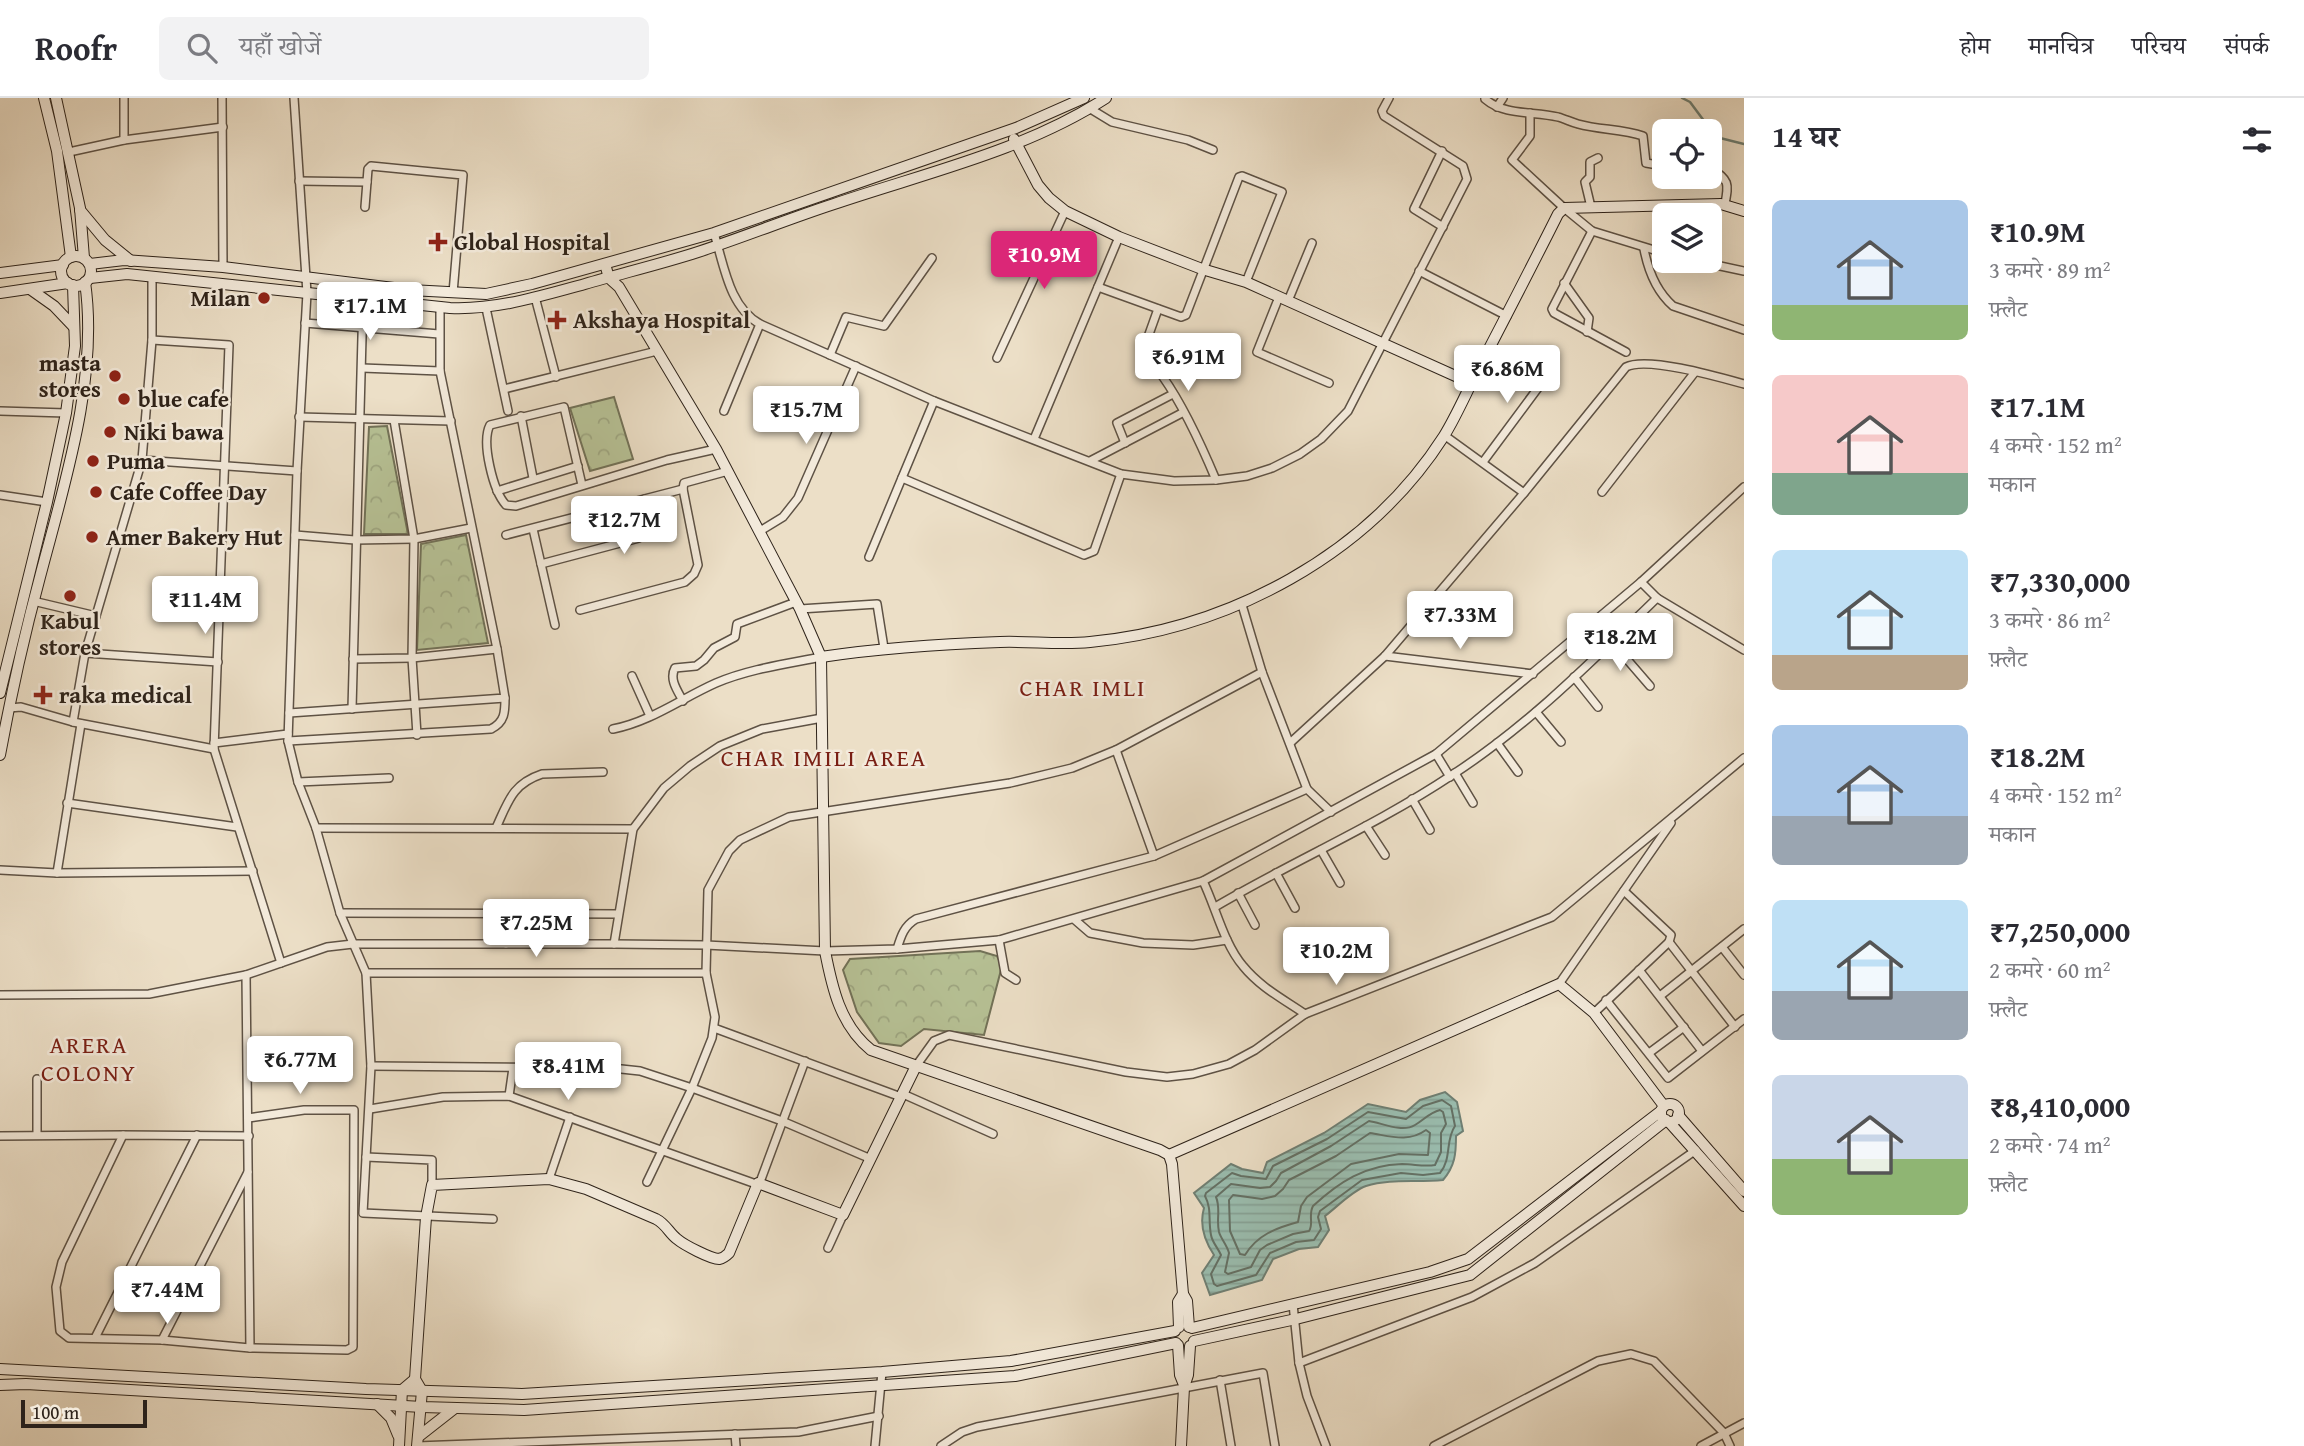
<!DOCTYPE html>
<html lang="hi">
<head>
<meta charset="utf-8">
<style>
	:root { --surface:#fff; --page:#f2f2f3; --text:#2b2b33; --muted:#7c7c81; --line:#e1e1e2; --accent:#db2777 }
	body { margin:0; font-family:"Gentium Book Plus","Noto Serif Devanagari",serif; background:var(--page); color:var(--text); height:100vh; display:flex; flex-direction:column; font-size:26px; white-space:nowrap }
	* { box-sizing:border-box; margin:0 }
	p { font-size:23px; color:var(--muted) }
	.icon { flex:none; width:38px; height:38px; fill:none; stroke:currentColor; stroke-width:2; stroke-linecap:round; stroke-linejoin:round }
	.map { position:relative; flex:1; overflow:hidden }
	.details { display:flex; flex-direction:column; background:var(--surface); width:560px }
	.details>* { flex:none }
	.fabs { position:absolute; left:1652px; top:21px; display:grid; gap:14px }
	.fabs a { display:grid; place-items:center; width:70px; height:70px; border-radius:10px; background:var(--surface); box-shadow:0 7px 28px #0002; font-size:35px }
	.scale { position:absolute; left:21px; bottom:18px; width:126px; box-sizing:border-box; padding-left:7px; border:4px solid #2e231a; border-top:0; font-size:19px; line-height:24px; white-space:nowrap; color:#2e231a; -webkit-text-stroke:5px #f3eadb; paint-order:stroke }
	.price { position:absolute; translate:-50% -60px; padding:0 16px; border-radius:7px; background:#fff; color:#222; font-size:23px; line-height:46px; filter:drop-shadow(0 2px 4px #0008) }
	.price::after { content:''; position:absolute; left:50%; top:42px; width:21px; height:16px; margin-left:-10px; background:inherit; clip-path:polygon(0 0,100% 0,50% 100%) }
	.price.active { background:var(--accent); color:#fff }
	ul { padding:0; list-style:none }
	li { display:flex; align-items:center; gap:21px; height:175px; padding:0 28px }
	li span { display:grid; place-items:center; flex:none; width:196px; height:140px; border-radius:10px; color:#555 }
	li>.icon { margin-inline-start:auto }
	span .icon { width:84px; height:84px; fill:#fffc; stroke-width:1 }
	li b { font-size:30px }
	h2 { display:flex; justify-content:space-between; align-items:center; height:84px; padding:0 28px; font-size:30px }
	header { display:flex; align-items:center; gap:42px; box-sizing:border-box; height:98px; padding:0 35px; background:var(--surface); border-bottom:2px solid var(--line) }
	header strong { font-size:33px }
	nav { display:flex; gap:38px; margin-inline-start:auto; font-size:24px }
	.search { width:490px; height:63px; background:var(--page); display:flex; align-items:center; gap:18px; box-sizing:border-box; padding:0 24px; border-radius:10px; color:var(--muted); font-size:26px }
	main { display:flex; flex:1; min-height:0 }
	.map>svg:first-child { display:block }
	.park { fill:url(#park-crowns); stroke:#727258; stroke-width:2 }
	.water { fill:url(#water-rules); stroke:#6f7f73; stroke-width:2 }
	.lines { fill:none; stroke-linecap:round; stroke-linejoin:round }
	.shore { stroke:#647064; stroke-width:2 }
	.stream { stroke:#6f7f73; stroke-width:2.5 }
	.street-casing { stroke:#5e5245; stroke-width:10 }
	.secondary-casing { stroke:#2e231a; stroke-width:12 }
	.street { stroke:#f3eadb; stroke-width:7 }
	.secondary { stroke:#f3eadb; stroke-width:10 }
	.poi-dot { fill:#8f2418; stroke:#f3eadb; stroke-width:2.5 }
	.labels { text-anchor:middle; stroke-width:5; stroke-linejoin:round; paint-order:stroke }
	.poi-label { font-size:23px; font-weight:bold; fill:#2e231a; stroke:#f3eadb; text-anchor:start }
	.neighbourhood-label { font-size:24px; letter-spacing:2px; fill:#7a1f14; stroke:#f3eadb }
</style>
</head>
<body>
<header>
<strong>Roofr</strong>
<div class="search"><svg class="icon" aria-label="search" viewBox="0 0 24 24"><circle cx="10" cy="10" r="6"/><path d="M15 15l6 6"/></svg>यहाँ खोजें</div>
<nav><a>होम</a><a>मानचित्र</a><a>परिचय</a><a>संपर्क</a></nav>
</header>
<main>
<div class="map">
<svg width="1744" height="1348" viewBox="0 0 1744 1348">
	<defs>
		<pattern id="park-crowns" width="20" height="18" patternUnits="userSpaceOnUse" patternTransform="scale(1.75)"><rect width="20" height="18" fill="#b7c296"/><path d="M2 6a3 3 0 1 1 6 0M12 15a3 3 0 1 1 6 0" fill="none" stroke="#9ea681"/></pattern>
		<pattern id="water-rules" width="6" height="5" patternUnits="userSpaceOnUse" patternTransform="scale(1.75)"><rect width="6" height="5" fill="#9abdaf"/><path d="M0 2.5h6" fill="none" stroke="#85a296"/></pattern>
	</defs>
	<rect width="100%" height="100%" fill="#ecdfc7"/>
	<filter id="stains"><feTurbulence type="fractalNoise" baseFrequency=".00286" numOctaves="4"/><feColorMatrix values="0 0 0 0 .2 0 0 0 0 .09 0 0 0 0 .02 0 0 0 .5 -.17"/></filter>
	<radialGradient id="worn" r=".72"><stop offset=".6" stop-color="#630" stop-opacity="0"/><stop offset="1" stop-color="#630" stop-opacity=".3"/></radialGradient>
	<g class="park">
		<polygon points="614,299 633,361 590,373 570,310"/>
		<polygon points="387,328 408,436 364,436 369,329"/>
		<polygon points="466,437 488,545 417,552 421,446"/>
		<polygon points="980,853 997,858 1002,868 984,937 924,931 901,948 879,945 857,914 843,872 850,861"/>
	</g>
	<path class="water" d="M1445 994 1457 1004 1463 1033 1456 1038C1456 1056 1455 1068 1443 1082 1417 1085 1391 1080 1366 1088 1352 1093 1337 1109 1325 1118L1329 1132 1318 1149 1299 1151 1273 1161 1262 1182 1210 1197 1202 1175 1214 1157C1204 1142 1199 1127 1204 1110L1194 1095 1231 1066 1242 1071 1263 1075 1267 1064 1324 1035 1368 1006 1406 1014 1420 1002Z"/>
	<g class="lines">
		<g class="shore">
			<path d="M1442 1002 1451 1008 1455 1028C1445 1042 1452 1061 1440 1075L1423 1077 1401 1075 1362 1082 1320 1113 1318 1119 1321 1131 1314 1142 1296 1144 1270 1155 1256 1177 1217 1188 1214 1186 1211 1176 1221 1157C1218 1150 1212 1144 1211 1137 1208 1122 1212 1111 1205 1098L1206 1095 1232 1075 1241 1078 1266 1081 1273 1068 1327 1041 1368 1014 1406 1021 1423 1008Z"/>
			<path d="M1440 1012 1443 1014 1446 1026 1441 1035V1054L1435 1067C1424 1069 1414 1066 1402 1066 1365 1067 1339 1084 1313 1108 1308 1117 1314 1126 1309 1133L1293 1136 1267 1147 1260 1152 1251 1169 1228 1176 1225 1174 1229 1155C1227 1147 1221 1141 1219 1134 1216 1121 1221 1111 1216 1099L1231 1086 1260 1090 1270 1089 1276 1083 1281 1075 1331 1048 1369 1023C1382 1025 1402 1035 1415 1027 1425 1021 1429 1015 1440 1012Z"/>
			<path d="M1426 1032 1430 1035 1428 1057 1399 1056 1351 1066 1307 1099 1301 1108 1298 1124C1276 1130 1257 1137 1245 1157L1240 1156 1230 1133 1229 1102 1233 1097 1262 1101 1275 1098 1283 1091 1289 1082 1336 1058 1370 1035C1390 1038 1408 1045 1426 1032Z"/>
		</g>
		<polyline class="stream" points="1682,0 1690,4 1716,39 1744,46"/>
		<g class="street-casing">
			<g id="street">
				<polyline points="124,0 124,42"/>
				<polyline points="222,0 223,169"/>
				<polyline points="294,0 307,195 297,373 288,643 298,684 316,730 340,815 366,875 371,968 363,1115 493,1121"/>
				<path d="M1485 1C1505 18 1533 13 1558 19 1565 21 1571 24 1578 26 1600 32 1622 31 1643 38L1646 65 1664 68"/>
				<polyline points="1497,9 1503,0"/>
				<polyline points="1089,10 1112,24 1188,42 1213,52"/>
				<polyline points="1530,15 1530,38 1512,62 1564,110 1592,133 1664,155"/>
				<polyline points="1442,53 1414,111 1443,129"/>
				<polyline points="69,54 124,42 223,29"/>
				<path d="M1710 63 1711 70C1729 83 1729 84 1725 106"/>
				<polyline points="299,83 367,84"/>
				<polyline points="365,109 368,71 371,68 463,77 453,195"/>
				<polyline points="1591,109 1585,84 1590,79 1590,64 1598,60"/>
				<polyline points="1592,133 1552,211 1554,215 1626,254"/>
				<path d="M714 135C724 167 729 209 760 226L934 303 1121 376 1174 383 1216 382 1247 378 1272 370 1300 356 1321 341 1348 313 1467 81 1463 68 1384 18 1382 13 1389 0"/>
				<path d="M1644 151C1648 172 1656 193 1673 208L1744 232"/>
				<polyline points="1697,163 1744,173"/>
				<polyline points="1419,173 1507,218"/>
				<polyline points="1564,185 1589,220 1587,234"/>
				<polyline points="1098,189 1181,219 1186,217 1239,79 1242,78 1282,94 1246,184"/>
				<polyline points="535,199 556,279"/>
				<polyline points="1279,199 1257,254 1329,285"/>
				<polyline points="1288,203 1312,145"/>
				<polyline points="486,210 508,313"/>
				<path d="M1158 211 1143 253C1145 265 1156 269 1163 279 1182 306 1203 351 1216 382"/>
				<polyline points="305,225 439,236"/>
				<polyline points="152,242 229,247 214,651 281,865"/>
				<polyline points="830,257 846,219 884,228 932,160"/>
				<polyline points="997,260 1065,113"/>
				<polyline points="362,270 440,273"/>
				<polyline points="504,291 657,253"/>
				<polyline points="0,313 66,315"/>
				<polyline points="724,313 760,226"/>
				<polyline points="521,318 533,380"/>
				<polyline points="299,319 451,323"/>
				<polyline points="394,322 414,441 412,560 417,637"/>
				<polyline points="1444,337 1524,395"/>
				<polyline points="1034,341 1119,139"/>
				<polyline points="1125,345 1117,325 1173,296"/>
				<polyline points="142,362 297,373"/>
				<polyline points="1090,363 1182,315"/>
				<polyline points="1483,364 1555,267"/>
				<polyline points="902,380 1084,457 1094,453 1121,376"/>
				<path d="M582 387 564 309 490 327C481 344 493 393 506 407L516 408 667 362 716 351"/>
				<polyline points="497,393 578,368"/>
				<polyline points="1602,394 1695,274"/>
				<polyline points="0,397 47,404"/>
				<polyline points="533,431 555,527"/>
				<polyline points="760,433 783,419 798,400 856,268"/>
				<polyline points="295,437 355,442 414,441 471,430"/>
				<polyline points="506,437 683,391"/>
				<polyline points="869,459 934,303"/>
				<polyline points="541,466 639,440 649,427 645,401"/>
				<polyline points="1641,484 1657,500 1744,552"/>
				<polyline points="33,503 96,518"/>
				<polyline points="1242,507 1262,574 1307,691 1331,714"/>
				<polyline points="800,511 877,506 884,550"/>
				<polyline points="580,512 685,484 694,476 698,467 683,391 684,385 728,373"/>
				<polyline points="1612,544 1650,588"/>
				<polyline points="85,555 218,564"/>
				<polyline points="1385,558 1533,576"/>
				<polyline points="353,561 412,560 497,551"/>
				<polyline points="632,578 650,618"/>
				<polyline points="1574,579 1598,609"/>
				<path d="M683 603C677 592 669 581 675 570L696 568 704 562 714 550 735 539 737 526 796 504"/>
				<polyline points="9,610 21,609 73,624 214,651"/>
				<polyline points="352,611 363,202"/>
				<polyline points="1536,614 1561,644"/>
				<polyline points="289,615 505,600 497,551 440,273 440,208"/>
				<polyline points="73,624 85,555 142,362 152,242 152,178"/>
				<path d="M613 631C650 624 682 600 716 585 749 571 786 566 821 559"/>
				<path d="M288 643 491 631C505 624 505 614 505 600"/>
				<polyline points="214,645 288,636"/>
				<path d="M1290 645 1385 558 1524 395 1626 269C1647 258 1719 279 1744 286"/>
				<polyline points="1497,645 1518,674"/>
				<polyline points="1116,652 1154,758"/>
				<polyline points="1436,656 1450,679"/>
				<polyline points="1455,675 1473,705"/>
				<polyline points="298,684 389,680"/>
				<polyline points="1412,701 1430,732"/>
				<polyline points="67,705 237,729"/>
				<polyline points="1366,728 1385,757"/>
				<polyline points="316,730 633,731"/>
				<path d="M496 730C508 704 512 686 542 676L603 674"/>
				<polyline points="1321,752 1340,785"/>
				<polyline points="0,772 57,775 253,773"/>
				<polyline points="57,775 81,626"/>
				<polyline points="1276,775 1295,810"/>
				<path d="M1203 783C1216 810 1224 846 1243 868 1260 889 1283 901 1305 916"/>
				<polyline points="1238,795 1255,827"/>
				<path d="M1215 809C1293 763 1377 727 1452 677 1528 628 1592 563 1657 500"/>
				<polyline points="340,815 618,816"/>
				<polyline points="1075,822 1090,835 1143,845 1193,847 1227,842"/>
				<polyline points="999,842 1005,875 1016,882"/>
				<polyline points="1669,844 1735,929"/>
				<polyline points="506,846 507,815"/>
				<polyline points="614,846 633,731 664,690 690,668 720,648 762,631 822,620"/>
				<polyline points="1722,849 1744,877"/>
				<path d="M897 851C901 838 904 828 916 821L1154 758 1307 691"/>
				<polyline points="1639,872 1702,953"/>
				<polyline points="366,875 706,875"/>
				<polyline points="246,877 250,1250"/>
				<polyline points="1559,886 1671,725"/>
				<polyline points="0,897 149,896 246,877 327,849 353,846 614,846 706,847 825,853 897,851 999,842 1203,783 1436,656 1641,484 1744,389"/>
				<polyline points="1660,898 1744,831"/>
				<polyline points="1606,902 1668,980 1744,921"/>
				<polyline points="1594,915 1669,844 1671,837 1624,793"/>
				<polyline points="714,930 901,999"/>
				<polyline points="1649,955 1684,929"/>
				<polyline points="371,968 612,970 640,973 692,990 782,1023 871,1061"/>
				<polyline points="916,968 934,943 949,937 1126,974 1167,979 1193,976 1229,966 1255,952 1305,916 1552,819 1744,660"/>
				<polyline points="37,981 37,1037"/>
				<polyline points="903,996 993,1036"/>
				<polyline points="509,998 513,970"/>
				<polyline points="370,1011 443,999 509,998 756,1086"/>
				<polyline points="248,1020 304,1012 354,1012 353,1249 347,1252 250,1250 162,1242 69,1240 60,1233 56,1189 62,1164 123,1037 249,1038"/>
				<polyline points="0,1038 123,1037"/>
				<polyline points="366,1059 432,1062 432,1087"/>
				<polyline points="549,1081 570,1019"/>
				<polyline points="647,1084 692,990 712,940 715,919 706,875 708,792 729,753 740,742 789,719 1010,685 1072,670 1116,652 1262,574"/>
				<polyline points="760,1084 805,963"/>
				<polyline points="828,1150 843,1117"/>
				<polyline points="1293,1206 1299,1265 1307,1298 1326,1348"/>
				<polyline points="95,1240 197,1037"/>
				<polyline points="162,1242 248,1074"/>
				<polyline points="1299,1265 1472,1199 1535,1165 1696,1052"/>
				<polyline points="1220,1282 1231,1348"/>
				<polyline points="735,1336 736,1348"/>
				<polyline points="417,1348 798,1334 879,1318"/>
				<polyline points="875,1348 882,1274"/>
				<polyline points="941,1348 962,1334 977,1329 1263,1275 1275,1348"/>
				<polyline points="1434,1348 1598,1263 1631,1256 1654,1263 1724,1335 1730,1348"/>
				<polyline points="1701,1348 1744,1325"/>
			</g>
		</g>
		<g class="secondary-casing">
			<g id="secondary">
				<polyline points="44,0 57,53 71,159"/>
				<polyline points="56,0 80,110 84,160"/>
				<polyline points="1014,41 1038,87 1049,100 1065,113 1119,139 1202,171 1246,184 1471,285"/>
				<polyline points="80,112 105,142 131,163"/>
				<circle cx="76" cy="173" r="15"/>
				<polyline points="90,166 124,162 223,169 410,192 486,196 532,186 714,135 1016,30 1084,0"/>
				<path d="M605 166 609 180 619 189 716 351 800 511 821 559 825 853C832 889 840 927 871 952L1160 1052 1169 1057 1172 1066 1183 1196 1187 1203 1189 1229"/>
				<polyline points="0,175 63,167"/>
				<path d="M90 180 127 176 450 210C497 212 540 198 585 186 623 175 661 166 698 154 744 139 788 121 834 106 925 75 1024 53 1106 0"/>
				<polyline points="30,191 54,208 74,229"/>
				<polyline points="0,195 68,185"/>
				<path d="M821 559C881 550 940 546 1000 544 1030 543 1061 547 1090 544 1229 531 1368 457 1444 338 1457 317 1467 293 1478 272 1505 220 1532 168 1558 116L1564 110 1721 106 1744 113"/>
				<polyline points="0,595 47,404 66,315 75,248 73,187"/>
				<path d="M0 657C11 597 24 538 40 479 64 387 99 280 85 184"/>
				<circle cx="1670" cy="1015" r="9"/>
				<polyline points="1678,1017 1744,1093"/>
				<polyline points="1669,1024 1744,1108"/>
				<polyline points="1169,1057 1559,886 1594,915 1664,1008"/>
				<polyline points="1179,1229 1178,1204 1183,1196"/>
				<polyline points="1192,1230 1430,1174 1468,1161 1661,1013"/>
				<polyline points="1194,1243 1296,1221 1470,1177 1666,1022"/>
				<polyline points="1178,1247 1180,1277 1184,1287"/>
				<polyline points="0,1271 366,1291 522,1296 882,1274 1011,1263 1175,1233"/>
				<polyline points="0,1287 26,1286 422,1309 524,1312 1015,1278 1176,1245"/>
				<polyline points="377,1306 391,1320 398,1337"/>
				<polyline points="418,1339 455,1310"/>
				<polyline points="399,1348 402,1292 415,1281"/>
				<path d="M417 1348 422 1293 415 1281 426 1119 432 1087 549 1081 586 1091 656 1121C666 1126 669 1135 677 1141 684 1147 711 1161 719 1161 724 1160 726 1158 729 1155L758 1085 843 1117 916 968"/>
				<polyline points="1181,1348 1184,1289 1188,1277 1190,1248"/>
			</g>
		</g>
		<use href="#street" class="street"/>
		<use href="#secondary" class="secondary"/>
	</g>
	<g class="poi-dot">
		<path d="M434.5 133.5h7v7h7v7h-7v7h-7v-7h-7v-7h7z"/>
		<circle cx="264" cy="200" r="7"/>
		<path d="M553.5 211.5h7v7h7v7h-7v7h-7v-7h-7v-7h7z"/>
		<circle cx="115" cy="278" r="7"/>
		<circle cx="124" cy="301" r="7"/>
		<circle cx="110" cy="334" r="7"/>
		<circle cx="93" cy="363" r="7"/>
		<circle cx="96" cy="394" r="7"/>
		<circle cx="92" cy="439" r="7"/>
		<circle cx="70" cy="498" r="7"/>
		<path d="M39.5 586.5h7v7h7v7h-7v7h-7v-7h-7v-7h7z"/>
	</g>
	<g class="labels">
		<g class="poi-label">
			<text x="454" y="152">Global Hospital</text>
			<text x="250" y="208" text-anchor="end">Milan</text>
			<text x="573" y="230">Akshaya Hospital</text>
			<text x="101" y="273" text-anchor="end">masta<tspan x="101" dy="26">stores</tspan></text>
			<text x="138" y="309">blue cafe</text>
			<text x="124" y="342">Niki bawa</text>
			<text x="107" y="371">Puma</text>
			<text x="110" y="402">Cafe Coffee Day</text>
			<text x="106" y="447">Amer Bakery Hut</text>
			<text x="70" y="531" text-anchor="middle">Kabul<tspan x="70" dy="26">stores</tspan></text>
			<text x="59" y="605">raka medical</text>
		</g>
		<g class="neighbourhood-label">
			<text x="1083" y="598">CHAR IMLI</text>
			<text x="824" y="668">CHAR IMILI AREA</text>
			<text x="89" y="955">ARERA<tspan x="89" dy="28">COLONY</tspan></text>
		</g>
	</g>
	<rect width="100%" height="100%" filter="url(#stains)"/>
	<rect width="100%" height="100%" fill="url(#worn)"/>
</svg>
<div class="fabs">
<a><svg class="icon" aria-label="locate" viewBox="0 0 24 24"><circle cx="12" cy="12" r="6"/><path d="M12 2v4M12 18v4M2 12h4M18 12h4"/></svg></a>
<a><svg class="icon" aria-label="layers" viewBox="0 0 24 24"><path d="M12 4l9 5-9 5-9-5zM3 14l9 5 9-5"/></svg></a>
</div>
<div class="scale">100 m</div>
<b class="price active" style="left:1044px;top:193px">₹10.9M</b>
<b class="price" style="left:370px;top:244px">₹17.1M</b>
<b class="price" style="left:1188px;top:295px">₹6.91M</b>
<b class="price" style="left:1507px;top:307px">₹6.86M</b>
<b class="price" style="left:806px;top:348px">₹15.7M</b>
<b class="price" style="left:624px;top:458px">₹12.7M</b>
<b class="price" style="left:205px;top:538px">₹11.4M</b>
<b class="price" style="left:1460px;top:553px">₹7.33M</b>
<b class="price" style="left:1620px;top:575px">₹18.2M</b>
<b class="price" style="left:536px;top:861px">₹7.25M</b>
<b class="price" style="left:1336px;top:889px">₹10.2M</b>
<b class="price" style="left:300px;top:998px">₹6.77M</b>
<b class="price" style="left:568px;top:1004px">₹8.41M</b>
<b class="price" style="left:167px;top:1228px">₹7.44M</b>
</div>
<section class="details">
<h2>14 घर<svg class="icon" aria-label="filters" viewBox="0 0 24 24"><path d="M4 7h16M4 17h16"/><circle cx="9" cy="7" r="2"/><circle cx="15" cy="17" r="2"/></svg></h2>
<ul>
<li><span style="background:linear-gradient(#a9c7e8 75%,#8fb573 0)"><svg class="icon" aria-label="home" viewBox="0 0 24 24"><path d="M3 11l9-7 9 7M6 9v11h12V9"/></svg></span><div><b>₹10.9M</b><p>3 कमरे · 89 m²</p><p>फ़्लैट</p></div></li>
<li><span style="background:linear-gradient(#f6c9c9 70%,#7fa58c 0)"><svg class="icon" aria-label="home" viewBox="0 0 24 24"><path d="M3 11l9-7 9 7M6 9v11h12V9"/></svg></span><div><b>₹17.1M</b><p>4 कमरे · 152 m²</p><p>मकान</p></div></li>
<li><span style="background:linear-gradient(#bfe0f5 75%,#b9a48a 0)"><svg class="icon" aria-label="home" viewBox="0 0 24 24"><path d="M3 11l9-7 9 7M6 9v11h12V9"/></svg></span><div><b>₹7,330,000</b><p>3 कमरे · 86 m²</p><p>फ़्लैट</p></div></li>
<li><span style="background:linear-gradient(#a9c7e8 65%,#9aa5b1 0)"><svg class="icon" aria-label="home" viewBox="0 0 24 24"><path d="M3 11l9-7 9 7M6 9v11h12V9"/></svg></span><div><b>₹18.2M</b><p>4 कमरे · 152 m²</p><p>मकान</p></div></li>
<li><span style="background:linear-gradient(#bfe0f5 65%,#9aa5b1 0)"><svg class="icon" aria-label="home" viewBox="0 0 24 24"><path d="M3 11l9-7 9 7M6 9v11h12V9"/></svg></span><div><b>₹7,250,000</b><p>2 कमरे · 60 m²</p><p>फ़्लैट</p></div></li>
<li><span style="background:linear-gradient(#c9d6e8 60%,#8fb573 0)"><svg class="icon" aria-label="home" viewBox="0 0 24 24"><path d="M3 11l9-7 9 7M6 9v11h12V9"/></svg></span><div><b>₹8,410,000</b><p>2 कमरे · 74 m²</p><p>फ़्लैट</p></div></li>
</ul>
</section>
</main>
</body>
</html>
